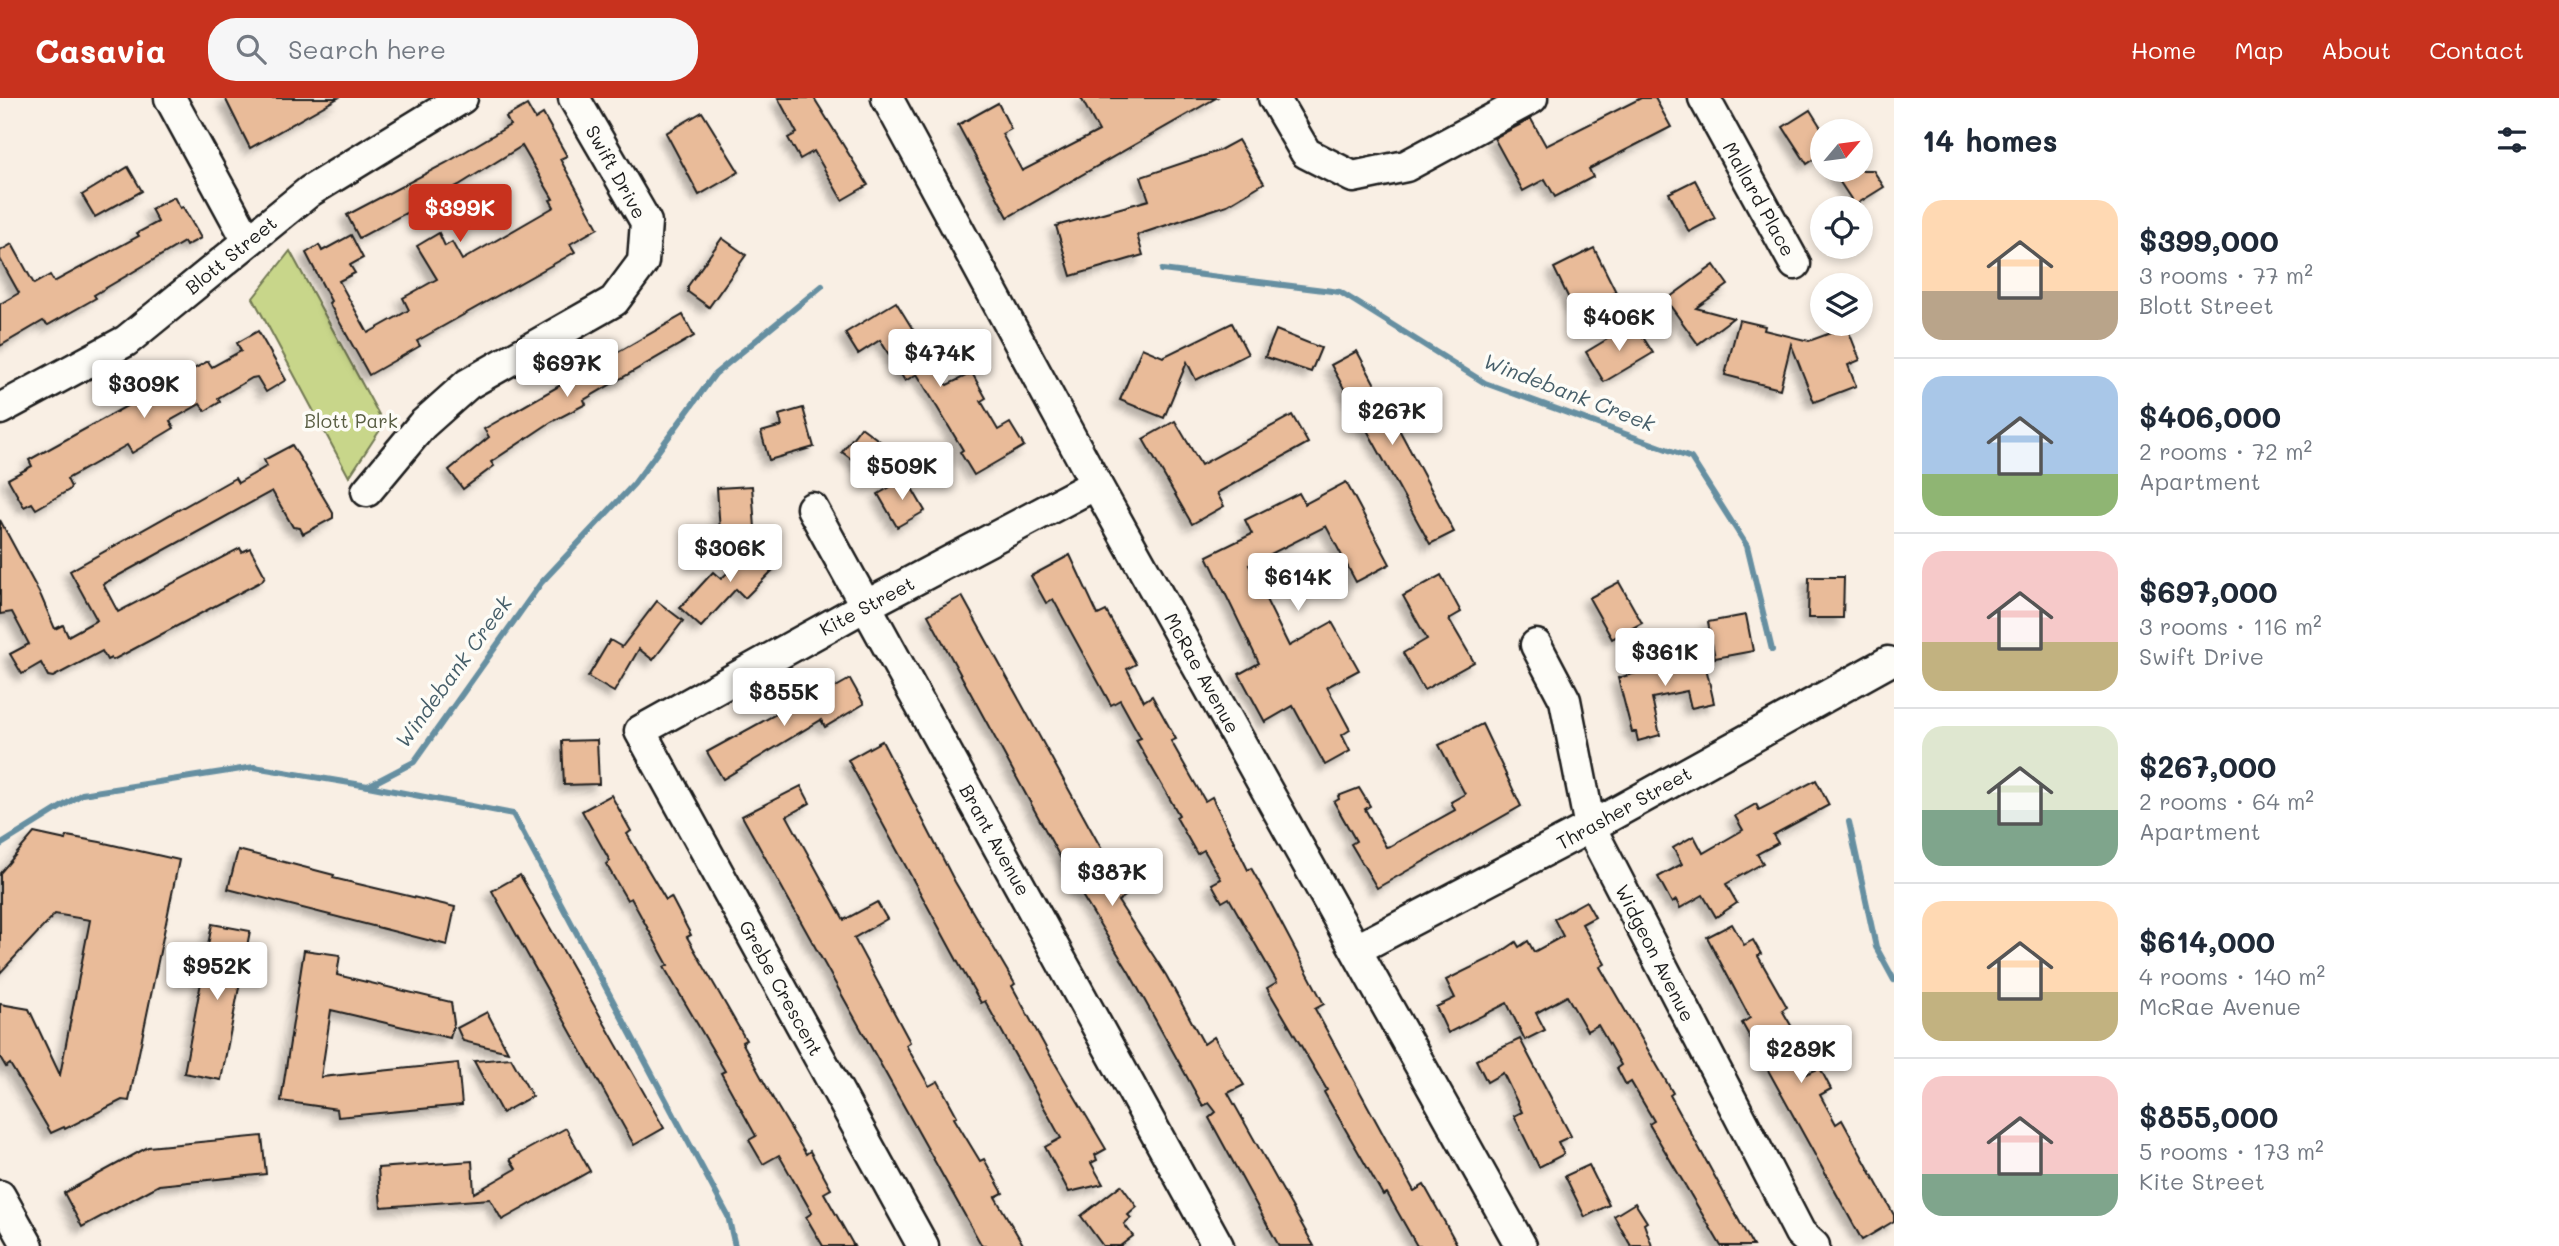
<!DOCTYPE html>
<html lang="en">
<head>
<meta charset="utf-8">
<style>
	:root { --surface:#fff; --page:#f6f6f7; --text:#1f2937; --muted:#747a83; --line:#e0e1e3; --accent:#c8321e }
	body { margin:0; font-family:Mali,sans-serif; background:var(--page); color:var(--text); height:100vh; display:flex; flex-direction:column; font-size:26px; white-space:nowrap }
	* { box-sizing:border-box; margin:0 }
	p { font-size:23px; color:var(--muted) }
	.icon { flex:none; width:38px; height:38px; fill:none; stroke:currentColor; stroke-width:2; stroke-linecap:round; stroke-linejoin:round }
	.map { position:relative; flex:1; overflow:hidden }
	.sheet { display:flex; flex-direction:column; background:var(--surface); width:665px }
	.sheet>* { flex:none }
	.needle { width:46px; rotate:61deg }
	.buttons { position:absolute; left:1810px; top:21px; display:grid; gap:14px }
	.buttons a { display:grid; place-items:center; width:63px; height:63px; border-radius:50%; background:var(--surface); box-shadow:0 4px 10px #0003; font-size:35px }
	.price { position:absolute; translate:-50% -60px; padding:0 16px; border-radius:7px; background:#fff; color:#222; font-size:23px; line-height:46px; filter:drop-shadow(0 2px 4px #0008) }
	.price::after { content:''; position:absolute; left:50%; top:42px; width:21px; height:16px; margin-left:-10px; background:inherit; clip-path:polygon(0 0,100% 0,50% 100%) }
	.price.current { background:var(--accent); color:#fff }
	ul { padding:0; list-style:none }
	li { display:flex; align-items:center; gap:21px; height:175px; padding:0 28px }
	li+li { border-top:2px solid var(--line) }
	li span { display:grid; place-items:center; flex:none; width:196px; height:140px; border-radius:21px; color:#555 }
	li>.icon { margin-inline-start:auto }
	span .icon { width:84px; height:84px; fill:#fffc; stroke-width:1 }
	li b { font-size:30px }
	h2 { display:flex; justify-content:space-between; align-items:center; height:84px; padding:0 28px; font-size:30px }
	header { display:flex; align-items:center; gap:42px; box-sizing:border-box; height:98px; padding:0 35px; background:var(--accent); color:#fff }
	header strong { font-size:33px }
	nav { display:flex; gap:38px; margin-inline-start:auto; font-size:24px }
	.search { width:490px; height:63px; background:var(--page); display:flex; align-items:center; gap:18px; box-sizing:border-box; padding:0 24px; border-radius:28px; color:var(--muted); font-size:26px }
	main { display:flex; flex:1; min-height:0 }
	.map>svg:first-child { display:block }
	.green { fill:#c8d68a; stroke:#727953; stroke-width:2 }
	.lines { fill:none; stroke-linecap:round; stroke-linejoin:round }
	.stream { stroke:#668fa1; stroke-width:6 }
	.building { fill:#e9bb99; stroke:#1c1c1c; stroke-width:2; filter:url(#shadow) }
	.minor-casing { stroke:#1c1c1c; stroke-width:35 }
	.minor { stroke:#fdfcf7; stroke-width:30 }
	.labels { text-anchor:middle; stroke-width:7; stroke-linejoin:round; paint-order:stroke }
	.street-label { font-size:19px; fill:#1c1c1c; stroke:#fdfcf7 }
	.park-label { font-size:19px; fill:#585d42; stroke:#fdfcf7 }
	.water-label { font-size:21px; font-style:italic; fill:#475f6a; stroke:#fdfcf7 }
</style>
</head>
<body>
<header>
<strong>Casavia</strong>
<div class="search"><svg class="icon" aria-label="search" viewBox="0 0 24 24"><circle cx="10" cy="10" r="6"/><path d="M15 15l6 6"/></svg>Search here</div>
<nav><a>Home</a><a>Map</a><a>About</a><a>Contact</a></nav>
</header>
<main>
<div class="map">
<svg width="1894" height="1148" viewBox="0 0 1894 1148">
	<defs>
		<filter id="shadow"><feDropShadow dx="-6" dy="6" stdDeviation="3.5" flood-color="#0004"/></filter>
	</defs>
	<rect width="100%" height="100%" fill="#f9efe4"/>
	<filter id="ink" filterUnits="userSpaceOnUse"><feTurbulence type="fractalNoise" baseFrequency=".0143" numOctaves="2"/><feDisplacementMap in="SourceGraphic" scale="14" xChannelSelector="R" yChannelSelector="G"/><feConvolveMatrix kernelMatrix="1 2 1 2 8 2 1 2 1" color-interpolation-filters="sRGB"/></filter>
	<g filter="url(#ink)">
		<polygon class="green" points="290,153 384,326 349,379 253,200"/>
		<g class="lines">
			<g class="stream">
				<polyline points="1162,172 1340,194 1485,285 1691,360 1747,448 1772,552"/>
				<polyline points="368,688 513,716 728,1118 735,1148"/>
				<polyline points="1849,724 1876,849 1894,882"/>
				<polyline points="0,747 82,696 254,669 368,688 414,664 541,485 634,386 715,276 822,188"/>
			</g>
		</g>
		<g class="building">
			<polygon points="225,0 338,0 250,50"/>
			<polygon points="778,0 814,0 868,87 842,102 814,53 800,61 788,40 797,35"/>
			<polygon points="1081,0 1216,0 1008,119 958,27 998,5 1011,31 1002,36 1022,73 1099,33"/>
			<polygon points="1641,0 1655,0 1671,29 1589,71 1593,79 1555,99 1545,81 1523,93 1494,40 1531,21 1546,48"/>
			<polygon points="527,7 535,21 543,16 567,58 560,61 598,130 570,146 575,154 417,243 420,248 369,277 329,205 331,203 306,155 319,147 322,153 351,137 363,160 350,167 355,175 339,183 368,235 409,212 403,200 437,181 417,148 439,135 445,148 452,144 462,162 554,109 550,102 553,101 522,48 459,87 359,140 347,117 446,65 510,27 506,19"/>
			<polygon points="1810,12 1822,31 1822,56 1807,66 1783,29"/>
			<polygon points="702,14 739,74 699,97 666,35"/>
			<polygon points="1238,42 1264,85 1227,107 1137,137 1143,157 1071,178 1056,128 1149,102 1141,79 1218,53"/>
			<polygon points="128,69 142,93 95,119 82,97"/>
			<polygon points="1832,72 1873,72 1884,89 1855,107"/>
			<polygon points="1695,82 1715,120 1689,134 1669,95"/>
			<polygon points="174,99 180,110 183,109 201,140 186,148 184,144 94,197 96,200 48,227 43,223 0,248 0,206 19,195 0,161 0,153 12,146 34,186 50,177 54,184 139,138 137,135 158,124 151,111"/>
			<polygon points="722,140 746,157 709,209 688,194 688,188"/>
			<polygon points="1594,150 1616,194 1575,213 1554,170"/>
			<polygon points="1714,167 1728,187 1696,210 1733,220 1698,246 1666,202"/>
			<polygon points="896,204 947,287 972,275 986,300 981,303 998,332 1010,325 1024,348 974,377 960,354 963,352 917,276 905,283 880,242 858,256 845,235"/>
			<polygon points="683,217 694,238 584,302 586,306 551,324 491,364 494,368 463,391 449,372 489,339 484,331"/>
			<polygon points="1739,222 1765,228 1764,232 1809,243 1847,229 1860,262 1848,267 1856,288 1814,304 1791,246 1780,291 1725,277"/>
			<polygon points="1232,225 1248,256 1196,282 1187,264 1164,320 1120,302 1142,250 1163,259"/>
			<polygon points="1634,225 1653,255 1604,284 1586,254"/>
			<polygon points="1276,232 1321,250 1311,274 1265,259"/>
			<polygon points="258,233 286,282 266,294 257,279 252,280 218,300 220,304 205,313 200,306 170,323 174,330 132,355 127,347 67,381 71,389 69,392 36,411 32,405 24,409 8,381 32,368 29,362 208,263 212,269 241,253 237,245"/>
			<polygon points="1357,253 1454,434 1430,446 1331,267"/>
			<polygon points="803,310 814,349 769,362 761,334 782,328 779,317"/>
			<polygon points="1292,317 1308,345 1217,395 1224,408 1192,426 1143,341 1175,323 1201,367"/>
			<polygon points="861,329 892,352 873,377 842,354"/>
			<polygon points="292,347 333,415 333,420 303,436 300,430 293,429 272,393 103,486 118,514 240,450 242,454 250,450 265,478 262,483 113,562 111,560 107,562 102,553 53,579 48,578 41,565 22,576 10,556 29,546 12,514 0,516 0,422 41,498 55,531 63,527 68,538 97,522 70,473 235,380 238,385 267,368 264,362"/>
			<polygon points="906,380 925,413 897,429 878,396"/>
			<polygon points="1346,384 1390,466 1356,484 1326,428 1249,467 1289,548 1332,524 1359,572 1327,589 1350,632 1342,637 1350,653 1325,667 1293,608 1265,624 1239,576 1259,565 1207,458 1252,436 1245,422 1299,395 1305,406"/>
			<polygon points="752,388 755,430 720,433 717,390"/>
			<polygon points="760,444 780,465 745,500 736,491 701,529 680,510 713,474 721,481"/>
			<polygon points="1070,457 1098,517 1106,513 1136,566 1127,571 1144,603 1152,598 1176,641 1171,643 1205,703 1212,699 1248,772 1251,770 1268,800 1324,906 1315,911 1414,1093 1424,1087 1458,1148 1417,1148 1387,1095 1383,1097 1324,994 1327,992 1267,890 1277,884 1229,800 1222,804 1212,786 1221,781 1204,752 1197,756 1176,719 1179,717 1136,642 1141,640 1120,602 1111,607 1053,501 1046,505 1031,478"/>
			<polygon points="1441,477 1461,514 1449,521 1474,564 1424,592 1403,555 1427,541 1403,498"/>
			<polygon points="1809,479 1844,479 1843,520 1808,520"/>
			<polygon points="1619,484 1642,525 1612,541 1589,500"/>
			<polygon points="962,498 1127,797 1118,803 1166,877 1204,946 1214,939 1244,987 1228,995 1314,1148 1279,1148 1209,1020 1216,1014 1209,1005 1203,1008 1129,874 1072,781 928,517"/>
			<polygon points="657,503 683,523 653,562 639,551 614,594 588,579 610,542 622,549"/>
			<polygon points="1746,517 1753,553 1715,560 1708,524"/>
			<polygon points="1701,547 1714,605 1691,610 1687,593 1652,600 1660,637 1638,643 1636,634 1632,634 1618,580 1662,568 1659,556"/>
			<polygon points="850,581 864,606 825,629 821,622 723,681 707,654 796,605 799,610"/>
			<polygon points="1482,626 1521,708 1377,790 1351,746 1356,743 1334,704 1339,701 1338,698 1359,690 1370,708 1365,711 1386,749 1390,748 1455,712 1451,704 1465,696 1439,647"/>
			<polygon points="597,642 599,686 564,687 562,643"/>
			<polygon points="882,643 955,784 1015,886 1012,888 1046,950 1106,1051 1095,1057 1097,1062 1091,1065 1103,1086 1069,1094 1045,1049 1061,1040 985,903 981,905 960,868 848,662"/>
			<polygon points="1816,682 1829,707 1773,737 1778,745 1757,756 1763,765 1726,786 1737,805 1716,819 1703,797 1680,810 1676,802 1672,805 1658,779 1682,766 1673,750 1694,738 1703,755 1743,732 1735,718 1756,706 1759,712"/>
			<polygon points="801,688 810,705 787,718 844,822 877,804 887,821 854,840 910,944 906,947 929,988 938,983 957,1018 954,1020 980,1063 984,1061 1003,1095 995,1099 1024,1148 982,1148 742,718"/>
			<polygon points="611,697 631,733 627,736 666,802 671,799 691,837 687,839 746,942 742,944 776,1006 806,1056 810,1053 831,1091 824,1095 854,1148 823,1148 806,1119 812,1115 779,1057 763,1066 749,1042 756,1038 721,975 725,973 664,869 668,867 631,800 627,802 606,766 610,763 582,713"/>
			<polygon points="34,735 66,742 67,738 100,744 179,762 129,1003 122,1002 65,1031 64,1029 51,1035 10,966 6,969 0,959 0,906 29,911 60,977 90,822 55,816 0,875 0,775"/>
			<polygon points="238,752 334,777 333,780 455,809 447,847 228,791"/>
			<polygon points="520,777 664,1030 634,1047 492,793"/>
			<polygon points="1586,803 1595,819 1582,826 1605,866 1600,869 1673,995 1670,997 1753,1148 1721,1148 1649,1026 1654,1023 1631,984 1626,987 1617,970 1621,967 1598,927 1587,933 1567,898 1536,915 1545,932 1525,942 1507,905 1448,935 1436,909 1455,900 1446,882 1497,857 1516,844 1519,849 1528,843 1534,854 1563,838 1554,821"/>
			<polygon points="212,826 250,833 221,982 184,975"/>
			<polygon points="1732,826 1744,847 1753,842 1761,856 1758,858 1787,909 1782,912 1796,936 1786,942 1806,976 1820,970 1831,991 1820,997 1836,1026 1842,1022 1894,1117 1894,1123 1862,1142 1742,925 1750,920 1707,839"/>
			<polygon points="304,852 340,857 337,877 451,904 454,925 450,940 331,912 321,979 458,965 462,1007 338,1019 337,1011 281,1003"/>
			<polygon points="487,914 508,954 463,943 457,930"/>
			<polygon points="1520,941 1571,1038 1558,1044 1564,1056 1539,1069 1514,1018 1522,1014 1503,975 1487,984 1476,962"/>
			<polygon points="511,960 532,998 502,1015 474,963"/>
			<polygon points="566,1030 590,1073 502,1122 490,1101 381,1109 378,1070 472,1063 474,1095 516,1071 510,1061"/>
			<polygon points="262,1038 266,1076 159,1087 82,1129 64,1095 148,1049"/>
			<polygon points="1589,1067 1609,1107 1585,1119 1565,1078"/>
			<polygon points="1121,1087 1137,1109 1128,1117 1131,1120 1124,1126 1133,1138 1120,1148 1103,1148 1081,1118"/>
			<polygon points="1635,1105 1647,1124 1644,1126 1652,1148 1631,1148 1614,1118"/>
		</g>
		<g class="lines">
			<g class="minor-casing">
				<g id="minor">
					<polyline points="170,0 248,143"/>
					<polyline points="887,0 1096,386 1521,1148"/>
					<polyline points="1274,0 1306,55 1353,79 1406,68 1532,0"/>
					<polyline points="1704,0 1795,166"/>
					<polyline points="0,311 126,243 310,93 462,0"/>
					<polyline points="367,393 422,327 468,286 614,203 643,164 646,124 574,0"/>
					<polyline points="812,410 1218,1148"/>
					<polyline points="1536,547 1565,602 1590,729 1800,1135 1814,1148"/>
					<polyline points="1357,851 1590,729 1888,564"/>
					<polyline points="0,1098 28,1148"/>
					<polyline points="923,1148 640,633 867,507 1096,386"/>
				</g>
			</g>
			<use href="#minor" class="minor"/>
		</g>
	</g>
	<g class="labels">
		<g class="street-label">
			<text transform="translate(616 74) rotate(61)" y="7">Swift Drive</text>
			<text transform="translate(1759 101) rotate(61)" y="7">Mallard Place</text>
			<text transform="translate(231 157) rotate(-39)" y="7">Blott Street</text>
			<text transform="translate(867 508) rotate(-28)" y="7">Kite Street</text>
			<text transform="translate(1202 575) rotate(61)" y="7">McRae Avenue</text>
			<text transform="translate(1624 710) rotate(-29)" y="7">Thrasher Street</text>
			<text transform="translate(995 742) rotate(61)" y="7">Brant Avenue</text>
			<text transform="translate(1655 855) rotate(63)" y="7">Widgeon Avenue</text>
			<text transform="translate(781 890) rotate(61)" y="7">Grebe Crescent</text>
		</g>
		<g class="park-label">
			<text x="351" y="330">Blott Park</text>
		</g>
		<g class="water-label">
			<text transform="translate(1569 295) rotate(21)" y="7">Windebank Creek</text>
			<text transform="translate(454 574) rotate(-54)" y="7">Windebank Creek</text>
		</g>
	</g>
</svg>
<div class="buttons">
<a><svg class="needle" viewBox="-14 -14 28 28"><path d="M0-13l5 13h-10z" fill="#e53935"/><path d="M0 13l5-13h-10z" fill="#747a83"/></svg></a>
<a><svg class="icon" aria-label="locate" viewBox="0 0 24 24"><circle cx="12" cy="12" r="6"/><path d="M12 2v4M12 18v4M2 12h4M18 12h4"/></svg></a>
<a><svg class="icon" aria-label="layers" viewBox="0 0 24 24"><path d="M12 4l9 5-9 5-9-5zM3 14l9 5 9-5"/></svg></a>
</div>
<b class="price current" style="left:460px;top:146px">$399K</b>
<b class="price" style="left:1619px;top:255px">$406K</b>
<b class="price" style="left:940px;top:291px">$474K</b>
<b class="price" style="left:567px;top:301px">$697K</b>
<b class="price" style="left:144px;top:322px">$309K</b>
<b class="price" style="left:1392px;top:349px">$267K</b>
<b class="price" style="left:902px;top:404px">$509K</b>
<b class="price" style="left:730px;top:486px">$306K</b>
<b class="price" style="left:1298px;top:515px">$614K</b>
<b class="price" style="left:1665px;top:590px">$361K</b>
<b class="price" style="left:784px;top:630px">$855K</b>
<b class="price" style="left:1112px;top:810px">$387K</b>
<b class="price" style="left:217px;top:904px">$952K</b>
<b class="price" style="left:1801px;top:987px">$289K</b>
</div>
<section class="sheet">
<h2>14 homes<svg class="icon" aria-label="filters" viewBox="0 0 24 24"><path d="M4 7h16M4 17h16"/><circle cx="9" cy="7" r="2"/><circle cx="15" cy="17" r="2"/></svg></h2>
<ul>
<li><span style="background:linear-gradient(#ffd9b3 65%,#b9a48a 0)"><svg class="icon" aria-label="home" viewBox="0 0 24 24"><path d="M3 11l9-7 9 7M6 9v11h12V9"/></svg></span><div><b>$399,000</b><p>3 rooms · 77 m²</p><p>Blott Street</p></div></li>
<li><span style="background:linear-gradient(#a9c7e8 70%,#8fb573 0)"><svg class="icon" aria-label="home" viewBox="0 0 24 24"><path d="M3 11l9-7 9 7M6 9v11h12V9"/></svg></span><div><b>$406,000</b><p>2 rooms · 72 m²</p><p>Apartment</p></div></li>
<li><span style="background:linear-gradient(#f6c9c9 65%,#c2b280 0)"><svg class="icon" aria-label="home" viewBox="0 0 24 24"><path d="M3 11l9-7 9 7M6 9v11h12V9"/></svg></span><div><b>$697,000</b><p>3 rooms · 116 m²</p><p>Swift Drive</p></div></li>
<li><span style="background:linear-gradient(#dfe7d0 60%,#7fa58c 0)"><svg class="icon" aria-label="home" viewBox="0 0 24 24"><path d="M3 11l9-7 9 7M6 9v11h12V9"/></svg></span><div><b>$267,000</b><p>2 rooms · 64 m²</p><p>Apartment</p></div></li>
<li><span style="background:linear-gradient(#ffd9b3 65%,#c2b280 0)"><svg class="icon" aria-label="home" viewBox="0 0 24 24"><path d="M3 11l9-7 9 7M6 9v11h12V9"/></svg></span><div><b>$614,000</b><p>4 rooms · 140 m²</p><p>McRae Avenue</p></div></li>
<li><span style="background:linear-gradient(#f6c9c9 70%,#7fa58c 0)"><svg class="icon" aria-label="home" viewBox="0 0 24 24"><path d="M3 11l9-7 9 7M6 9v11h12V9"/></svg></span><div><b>$855,000</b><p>5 rooms · 173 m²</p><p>Kite Street</p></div></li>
</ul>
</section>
</main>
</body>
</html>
